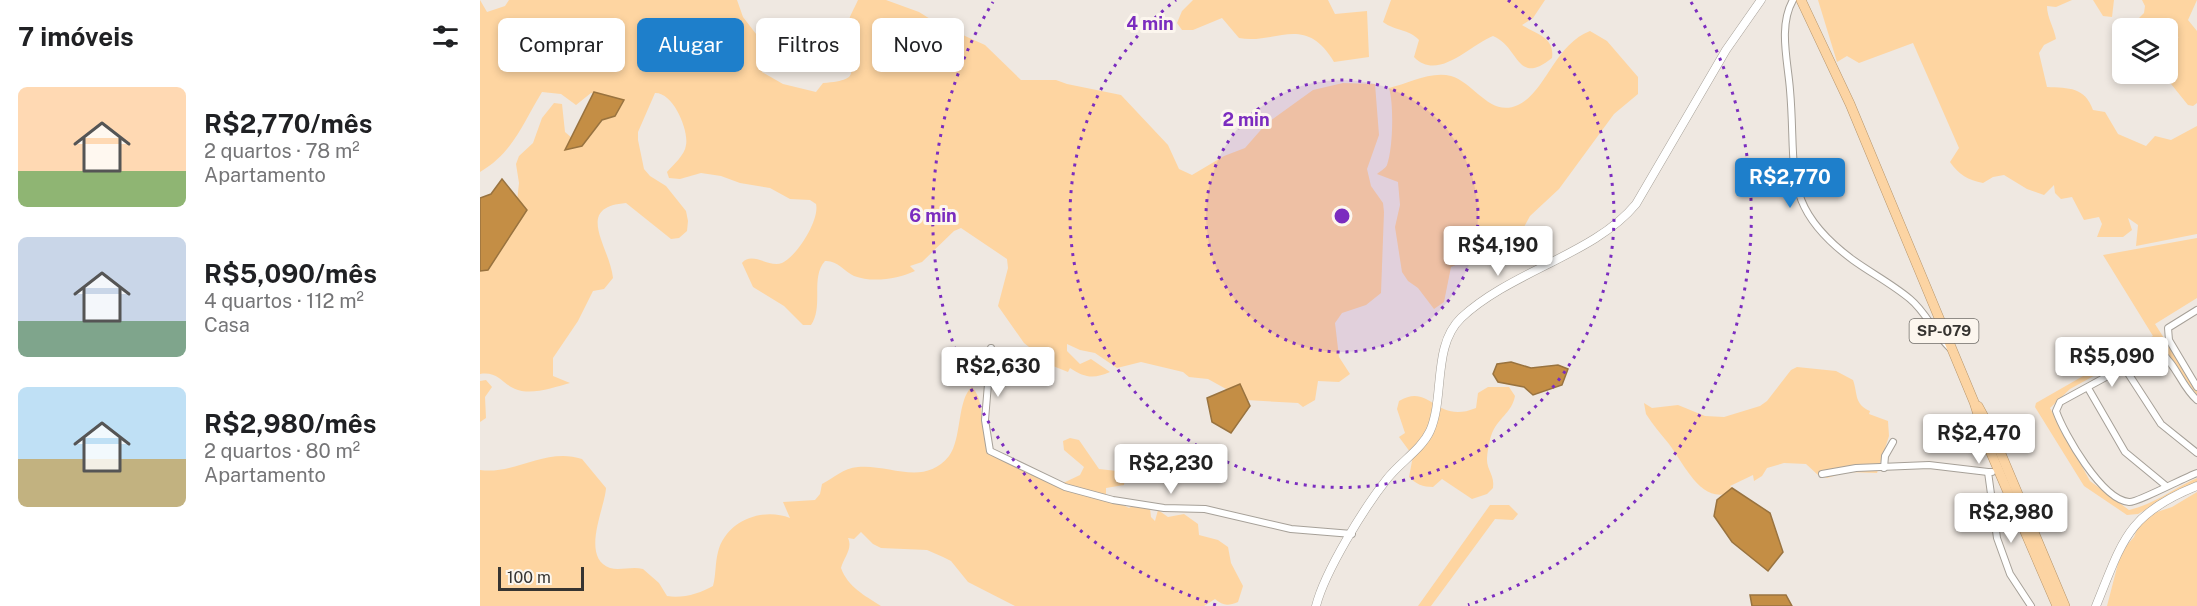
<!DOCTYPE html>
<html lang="pt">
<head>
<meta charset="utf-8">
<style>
	:root { --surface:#fff; --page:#f6f6f6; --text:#202124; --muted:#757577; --accent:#1e7fcb }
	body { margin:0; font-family:"Public Sans",sans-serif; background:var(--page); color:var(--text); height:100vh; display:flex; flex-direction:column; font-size:22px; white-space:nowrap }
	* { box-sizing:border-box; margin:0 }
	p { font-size:20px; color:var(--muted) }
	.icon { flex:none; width:33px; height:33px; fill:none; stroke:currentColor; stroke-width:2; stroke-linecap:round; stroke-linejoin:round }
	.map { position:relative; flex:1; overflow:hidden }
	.details { display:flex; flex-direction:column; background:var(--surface); width:480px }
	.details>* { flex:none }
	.hud { position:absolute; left:18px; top:18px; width:570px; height:54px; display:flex; gap:12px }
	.controls { position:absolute; left:1632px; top:18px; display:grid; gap:12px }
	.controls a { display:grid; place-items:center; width:66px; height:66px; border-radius:9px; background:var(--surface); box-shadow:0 3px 9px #0003; font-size:30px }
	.scale { position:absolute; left:18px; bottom:15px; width:86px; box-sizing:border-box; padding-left:6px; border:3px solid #363431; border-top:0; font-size:16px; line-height:21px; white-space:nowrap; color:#363431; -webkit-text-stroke:4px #fcf6ee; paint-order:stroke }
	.price { position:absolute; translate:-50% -51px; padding:0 14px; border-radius:6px; background:#fff; color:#222; font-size:20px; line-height:39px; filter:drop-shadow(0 2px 3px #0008) }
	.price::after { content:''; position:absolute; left:50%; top:36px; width:18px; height:14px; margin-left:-9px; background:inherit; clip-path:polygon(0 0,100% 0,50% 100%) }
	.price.selected { background:var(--accent); color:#fff }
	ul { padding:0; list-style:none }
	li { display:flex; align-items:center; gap:18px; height:150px; padding:0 18px }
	li span { display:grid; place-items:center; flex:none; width:168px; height:120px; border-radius:9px; color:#555 }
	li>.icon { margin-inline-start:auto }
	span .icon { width:72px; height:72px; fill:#fffc; stroke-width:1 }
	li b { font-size:26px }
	h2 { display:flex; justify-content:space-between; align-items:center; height:72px; padding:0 18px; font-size:26px }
	.chip { padding:0 21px; border-radius:9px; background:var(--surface); box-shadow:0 3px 9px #0003; font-size:21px; line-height:54px }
	.chip.selected { background:var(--accent); color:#fff }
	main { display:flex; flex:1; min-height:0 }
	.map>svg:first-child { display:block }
	.green { fill:#fed5a1 }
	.water { fill:#c48e45; stroke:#99733f; stroke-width:1.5 }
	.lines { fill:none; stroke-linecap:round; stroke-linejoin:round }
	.minor-casing { stroke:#a6a098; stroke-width:8 }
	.tertiary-casing { stroke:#a6a098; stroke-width:9 }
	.trunk-casing { stroke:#b7966c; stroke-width:10 }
	.minor { stroke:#fff; stroke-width:6 }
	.tertiary { stroke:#fff; stroke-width:8 }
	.trunk { stroke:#fcd4a3; stroke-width:9 }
	.ring { fill:none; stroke:#7b2cbf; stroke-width:3; stroke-dasharray:3 6 }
	.labels { text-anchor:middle; stroke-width:6; stroke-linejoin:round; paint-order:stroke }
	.shield { fill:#fcf6ee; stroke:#716e6a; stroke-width:1.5 }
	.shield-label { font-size:15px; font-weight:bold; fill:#363431 }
	.centre { fill:#7b2cbf; stroke:#fcf6ee; stroke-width:3 }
	.ring-label { font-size:18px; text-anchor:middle; font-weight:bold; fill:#7b2cbf; stroke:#fcf6ee; stroke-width:6; stroke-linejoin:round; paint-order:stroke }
</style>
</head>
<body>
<main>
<section class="details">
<h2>7 imóveis<svg class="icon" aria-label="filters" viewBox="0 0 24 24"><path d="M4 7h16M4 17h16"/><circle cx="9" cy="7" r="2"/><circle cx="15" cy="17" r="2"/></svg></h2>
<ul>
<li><span style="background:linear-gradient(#ffd9b3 70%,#8fb573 0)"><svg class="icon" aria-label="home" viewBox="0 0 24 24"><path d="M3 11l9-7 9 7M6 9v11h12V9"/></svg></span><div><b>R$2,770/mês</b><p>2 quartos · 78 m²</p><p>Apartamento</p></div></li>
<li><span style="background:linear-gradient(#c9d6e8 70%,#7fa58c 0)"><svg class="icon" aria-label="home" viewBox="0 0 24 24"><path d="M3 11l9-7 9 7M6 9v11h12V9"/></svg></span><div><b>R$5,090/mês</b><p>4 quartos · 112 m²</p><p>Casa</p></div></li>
<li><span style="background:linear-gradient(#bfe0f5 60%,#c2b280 0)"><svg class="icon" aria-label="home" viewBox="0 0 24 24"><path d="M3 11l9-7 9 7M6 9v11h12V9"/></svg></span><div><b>R$2,980/mês</b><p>2 quartos · 80 m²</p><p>Apartamento</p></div></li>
</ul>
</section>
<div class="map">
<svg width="1717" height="606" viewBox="0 0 1717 606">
	<rect width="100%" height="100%" fill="#efe8e1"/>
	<g class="green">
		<path d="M0 0 7 12 25 6 29 0H257L263 17 283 43 282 72 303 84 336 92 343 83C391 80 363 66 364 40 364 26 372 13 378 0H406L439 12 455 22 468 24 485 36 505 45 541 80H576L587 84 641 95 688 145 699 169 712 175 744 156 765 148 786 124 833 90 863 83 895 84 899 135 887 169 891 186 903 203 904 212 901 293 886 305 862 313 855 323 859 357 870 374 859 382 838 381 835 400 823 407 818 403 766 400 728 379 709 377 703 372 661 362 637 368 615 353 600 350 587 344V351L600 364 611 359 630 372C614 379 605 378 590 368L588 372 573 366 544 343 518 306 528 268 527 259 481 228 474 231 442 262 430 266 435 271C418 279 392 283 374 276 364 271 357 260 345 261 330 278 344 306 331 325H323L304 306 273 287 262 263C272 251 289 268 302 263 316 257 340 220 336 204L330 200 310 199 290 188 260 183 241 176 221 173 200 179 189 178 187 172C193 165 205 155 206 145 209 130 193 92 175 93L158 132V140L164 169 170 176 186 186 206 211 208 221 207 231 199 238 191 239 146 203C93 207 130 247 133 278L124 289 113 291 98 321 73 358V376L90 383C75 387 53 395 38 390 22 385 19 371 0 374V257L37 201 39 183 36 164 39 156 53 143 62 118 74 103 82 104 85 132 92 138 109 137 128 114V97L111 93 96 105 81 94 62 92C43 123 33 153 0 172Z"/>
		<path d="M713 0H848L855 14 887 11 889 57 854 62C825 13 796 45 759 38L742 18 713 30H702L697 23 702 11Z"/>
		<path d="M911 0H1065L1053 18 1042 25C1056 34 1075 37 1072 58 1036 87 1040 47 1013 36 990 45 958 82 934 57L939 40C929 29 915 31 903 22Z"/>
		<path d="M1338 0H1592L1576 7 1567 6C1567 18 1574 27 1576 39L1564 45 1559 53 1567 87C1589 88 1605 87 1613 110L1625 112 1638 134 1666 146 1675 136 1691 140 1717 126V234L1656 246 1658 225 1648 218 1652 230 1643 237H1617L1622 224 1619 217 1604 220 1592 197 1581 199 1575 193 1574 185 1564 195 1547 189 1524 175 1513 177 1503 183C1488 180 1479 175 1470 162L1479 148 1433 43 1379 63 1367 56 1357 62Z"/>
		<polygon points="1613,0 1634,0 1632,17 1623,16"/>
		<polygon points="1662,0 1717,0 1708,20 1717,31 1717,103 1713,106 1708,105 1683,74 1688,74 1688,43 1699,37 1688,36 1688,28 1659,28 1656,21 1664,13 1665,6"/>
		<path d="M1110 31 1127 41 1158 77V94L1134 114 1079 189 1050 216 1032 249 1020 264 980 263 971 267 964 302 954 309 938 288 928 281 922 272 915 227 920 205 918 182 897 174C900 171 905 169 907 165 913 149 914 104 909 88 928 84 950 71 971 76 995 83 1010 118 1038 105 1066 92 1074 45 1110 31Z"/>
		<path d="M1717 238V298L1675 324 1717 390V395L1677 341 1590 389 1570 408 1610 481 1649 510C1673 505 1694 488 1717 478V482L1658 514 1647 515 1604 486 1555 407 1556 403 1673 336 1623 255Z"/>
		<path d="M1317 367 1356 371 1373 380C1378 394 1374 404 1390 411L1389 414 1408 421 1409 436 1397 473 1368 472 1347 478 1338 475 1326 464 1304 463 1287 468 1282 476 1274 481 1273 475 1250 486 1255 490C1223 509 1205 465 1189 444 1181 434 1173 425 1166 414L1164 403 1172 408 1198 405 1225 416 1244 417 1280 406 1287 401 1311 370Z"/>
		<polygon points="6,380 12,387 5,397 6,418 0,422 0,381"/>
		<path d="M492 387C507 403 497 428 509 446 514 454 523 459 530 465L542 464 579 485 600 475 604 467 584 450 583 441 590 438 599 440 619 469 637 471 645 476 644 485 626 488V497L649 508 655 504 670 508 671 517 675 521 678 510 688 517 704 514 718 524 719 535 738 540 748 547 751 563 763 586 758 602C748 606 743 606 735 599L724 606H535L488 582 471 561 463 557 447 550 401 548 393 544 381 532 374 539 368 538C373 549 364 557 361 568 368 587 384 595 401 606H0V470C35 475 66 447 102 459L126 488C125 508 100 557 130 568 140 571 152 566 163 569L179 583 187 596C202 599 221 593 233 586 236 575 235 563 238 552 246 521 282 507 310 518L303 502 335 500 340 494 342 484C354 478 363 468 378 467 410 464 444 487 469 456 482 439 477 399 492 387Z"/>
		<path d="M1008 387H1029L1035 396C1032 413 1017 418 1011 436 1009 442 1007 454 1007 460 1007 470 1015 476 1013 488L1007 494 992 499 962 479 953 487C943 487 936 484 929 477L933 456 919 437 925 433 917 409 919 401C951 382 955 425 996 408L998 393Z"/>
		<polygon points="1717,492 1717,606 1627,606 1641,552 1654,537 1662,517 1692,507"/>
		<polygon points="1010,505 1029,505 1038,514 1033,520 1015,519 951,606 938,606"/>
	</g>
	<g class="water">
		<polygon points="114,92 144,100 135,116 122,120 102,146 85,150"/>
		<polygon points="22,179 47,210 8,270 0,271 0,198 11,194"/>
		<polygon points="1031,362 1051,368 1078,365 1088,369 1082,385 1053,395 1044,387 1018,382 1013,374 1017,364"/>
		<polygon points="760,384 770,406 751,433 732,422 727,398"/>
		<polygon points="1252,488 1290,513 1303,552 1288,571 1252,542 1234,516 1237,500"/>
		<polygon points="1270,595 1306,595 1312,606 1272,606"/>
	</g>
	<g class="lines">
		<g class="minor-casing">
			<g id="minor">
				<path d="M1313 0C1298 26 1308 62 1310 90 1317 170 1300 206 1373 260 1391 273 1412 284 1430 299 1446 312 1454 333 1470 348"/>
				<polyline points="1717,310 1688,328 1689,340 1717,387"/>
				<polyline points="511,348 505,420 510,451 585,487 633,500 684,508 725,509 811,529 872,534"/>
				<polyline points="1644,367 1681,424 1717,453"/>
				<polyline points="1608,388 1645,452 1685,485"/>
				<path d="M1717 400C1701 386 1697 365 1680 352L1668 354 1580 402 1576 411C1584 434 1622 500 1649 502 1657 503 1705 477 1717 473"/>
				<polyline points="1404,468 1405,456 1413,442"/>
				<polyline points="1512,472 1508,472 1517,538 1530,574 1551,606"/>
				<polyline points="1342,474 1376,468 1449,465 1508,472"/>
			</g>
		</g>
		<g class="tertiary-casing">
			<g id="tertiary">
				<path d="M836 606C845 571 884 508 907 479 920 462 941 450 950 431 965 397 952 346 981 318 1031 271 1115 254 1156 204L1246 50 1281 0"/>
				<path d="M1616 606C1643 540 1647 514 1717 486"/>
			</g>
		</g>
		<g class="trunk-casing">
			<g id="trunk">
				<polyline points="1321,0 1370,104 1494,402 1508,446 1577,606"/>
				<polyline points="1498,406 1511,430 1585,606"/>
			</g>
		</g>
		<use href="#minor" class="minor"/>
		<use href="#tertiary" class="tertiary"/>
		<use href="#trunk" class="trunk"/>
	</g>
	<circle cx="862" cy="216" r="136" fill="#7b2cbf" fill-opacity=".12"/>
	<g class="ring">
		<circle cx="862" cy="216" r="136"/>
		<path d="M1028 0A272 272 0 1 1 696 0"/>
		<path d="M736 605A409 409 0 0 1 513 2M1211 2A409 409 0 0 1 988 605"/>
	</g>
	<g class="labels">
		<rect class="shield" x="1429.5" y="319" width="69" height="24" rx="4.5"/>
		<g class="shield-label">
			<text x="1464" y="336">SP-079</text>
		</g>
	</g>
	<circle cx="862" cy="216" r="9" class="centre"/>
	<g class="ring-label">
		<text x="670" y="30">4 min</text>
		<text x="766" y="126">2 min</text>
		<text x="453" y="222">6 min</text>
	</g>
</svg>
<div class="controls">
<a><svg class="icon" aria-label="layers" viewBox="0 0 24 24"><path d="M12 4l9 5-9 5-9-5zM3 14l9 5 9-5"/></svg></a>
</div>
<div class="scale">100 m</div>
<b class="price selected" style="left:1310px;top:209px">R$2,770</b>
<b class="price" style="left:1018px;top:277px">R$4,190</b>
<b class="price" style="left:1632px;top:388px">R$5,090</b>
<b class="price" style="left:518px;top:398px">R$2,630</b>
<b class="price" style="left:1499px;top:465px">R$2,470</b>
<b class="price" style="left:691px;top:495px">R$2,230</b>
<b class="price" style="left:1531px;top:544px">R$2,980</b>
<div class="hud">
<a class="chip">Comprar</a>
<a class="chip selected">Alugar</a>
<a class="chip">Filtros</a>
<a class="chip">Novo</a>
</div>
</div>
</main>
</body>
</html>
